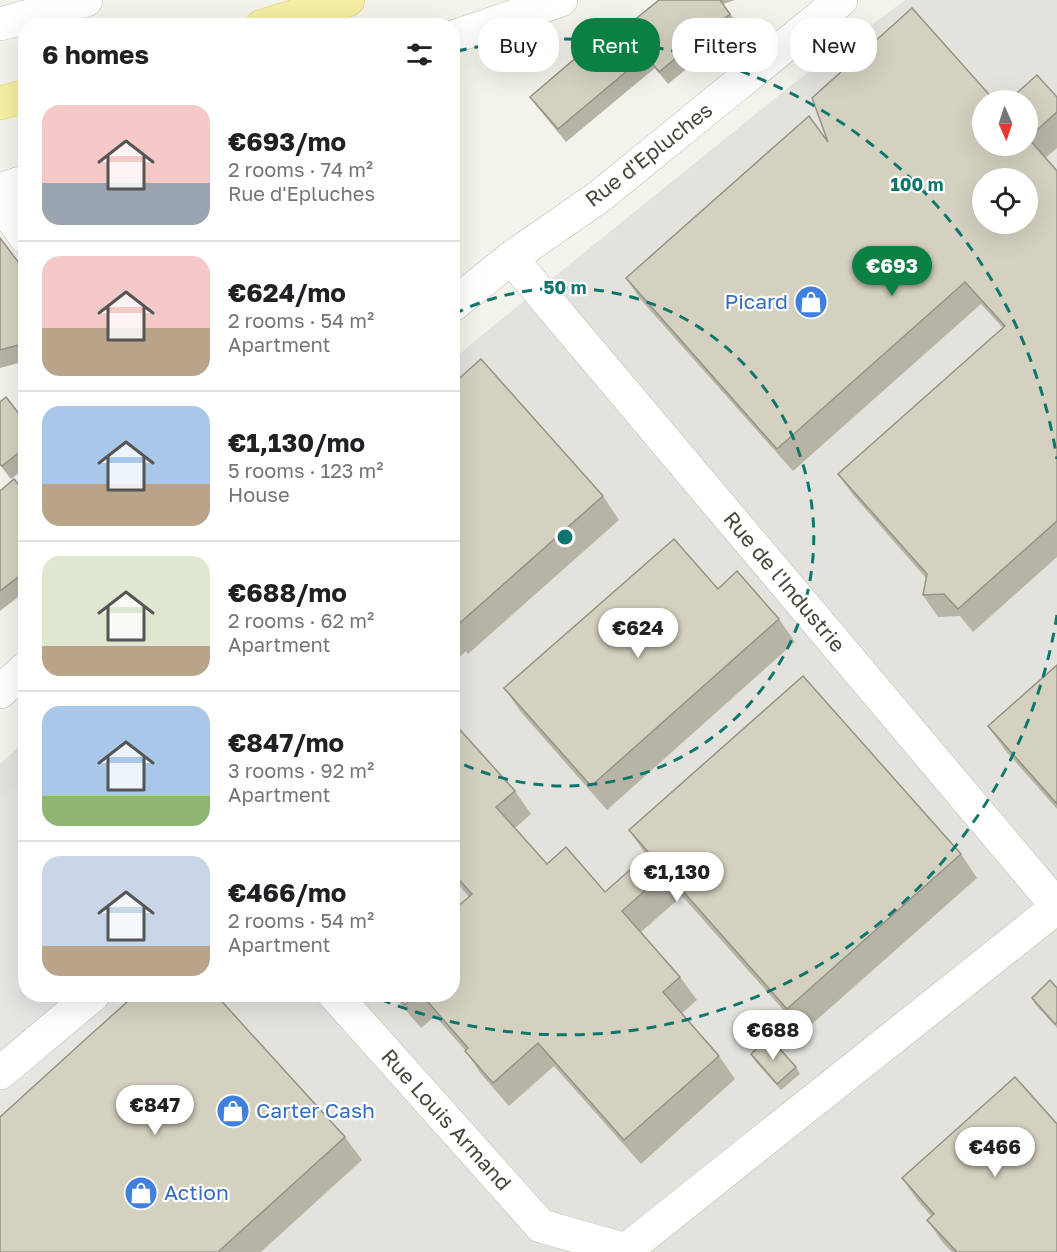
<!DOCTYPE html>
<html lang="en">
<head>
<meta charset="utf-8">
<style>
	:root { --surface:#fff; --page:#f6f6f6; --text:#202124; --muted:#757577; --line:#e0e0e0; --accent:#0b8043 }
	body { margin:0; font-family:"Golos Text",sans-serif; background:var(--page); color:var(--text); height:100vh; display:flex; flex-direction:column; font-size:22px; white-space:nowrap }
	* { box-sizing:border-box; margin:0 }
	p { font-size:20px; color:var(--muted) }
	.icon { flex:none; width:33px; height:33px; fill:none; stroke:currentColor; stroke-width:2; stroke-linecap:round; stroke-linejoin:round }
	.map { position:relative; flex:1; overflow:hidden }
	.side { position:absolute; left:18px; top:18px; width:442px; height:984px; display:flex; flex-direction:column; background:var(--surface); border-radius:24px; box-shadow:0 6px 24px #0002 }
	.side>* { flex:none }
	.top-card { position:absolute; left:478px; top:18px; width:488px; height:54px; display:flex; gap:12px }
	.needle { width:39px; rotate:177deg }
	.fabs { position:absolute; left:972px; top:90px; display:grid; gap:12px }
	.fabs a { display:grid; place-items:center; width:66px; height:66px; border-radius:50%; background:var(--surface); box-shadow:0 6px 24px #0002; font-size:30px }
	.price { position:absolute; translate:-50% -51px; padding:0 14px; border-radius:21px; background:#fff; color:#222; font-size:20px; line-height:39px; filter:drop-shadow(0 2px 3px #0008) }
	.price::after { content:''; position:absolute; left:50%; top:36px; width:18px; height:14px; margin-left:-9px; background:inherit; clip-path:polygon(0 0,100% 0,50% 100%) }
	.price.active { background:var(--accent); color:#fff }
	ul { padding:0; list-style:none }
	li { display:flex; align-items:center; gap:18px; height:150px; padding:0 24px }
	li+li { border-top:2px solid var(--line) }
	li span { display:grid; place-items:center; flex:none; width:168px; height:120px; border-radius:18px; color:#555 }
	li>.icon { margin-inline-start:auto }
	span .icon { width:72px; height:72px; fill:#fffc; stroke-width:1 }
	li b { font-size:26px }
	h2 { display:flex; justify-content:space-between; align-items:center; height:72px; padding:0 24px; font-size:26px }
	.pill { padding:0 21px; border-radius:24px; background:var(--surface); box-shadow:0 6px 24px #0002; font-size:21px; line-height:54px }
	.pill.active { background:var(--accent); color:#fff }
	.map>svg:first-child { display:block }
	.industrial { fill:#e4e2dc; fill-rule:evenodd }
	.parking { fill:#e6e5e2 }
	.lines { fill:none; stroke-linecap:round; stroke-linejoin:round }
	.minor-casing { stroke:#bfbcae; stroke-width:34 }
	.major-casing { stroke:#dacf73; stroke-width:34 }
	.minor { stroke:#fff; stroke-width:33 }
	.major { stroke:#f6eea2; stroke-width:33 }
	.wall { fill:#b7b4a6 }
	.building { fill:#d5d1c1; stroke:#959287; stroke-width:1.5; fill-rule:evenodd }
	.ring { fill:none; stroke:#0f766e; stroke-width:3; stroke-dasharray:10 8 }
	.labels { text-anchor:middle; stroke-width:4.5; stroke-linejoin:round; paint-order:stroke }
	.street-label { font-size:21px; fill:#484539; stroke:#fff }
	.shop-label { font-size:21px; fill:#366cbe; stroke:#fff; text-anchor:start }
	.centre { fill:#0f766e; stroke:#fff; stroke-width:3 }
	.ring-label { font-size:18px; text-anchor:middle; font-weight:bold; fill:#0f766e; stroke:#fff; stroke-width:4.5; stroke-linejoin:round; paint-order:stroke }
</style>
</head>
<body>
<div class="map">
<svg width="1057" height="1252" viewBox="0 0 1057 1252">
	<rect width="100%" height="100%" fill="#f4f3eb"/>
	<path class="industrial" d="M905 0H1057V1252H0V764L25 741 26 994H453V360L482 335 789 87ZM982 100H1028V146H982ZM982 178H1028V224H982Z"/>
	<polygon class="parking" points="21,781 25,786 26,994 172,995 0,1142 0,800"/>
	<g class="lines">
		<g class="minor-casing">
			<g id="minor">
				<polyline points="0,24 86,0"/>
				<polyline points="453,37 561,0"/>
				<polyline points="0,190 26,181"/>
				<polyline points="0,202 26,238"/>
				<polyline points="511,258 1057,906"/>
				<polyline points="453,305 511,258 600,196 841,0"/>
				<polyline points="0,692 26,668"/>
				<polyline points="334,994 541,1226"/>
				<polyline points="0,1073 94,994"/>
				<polyline points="541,1226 626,1250 1057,907"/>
			</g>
		</g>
		<g class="major-casing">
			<g id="major">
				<polyline points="262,26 348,0"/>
				<polyline points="0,103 26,96"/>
			</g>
		</g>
		<use href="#minor" class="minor"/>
		<use href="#major" class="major"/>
	</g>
	<g class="wall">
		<polygon points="659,0 735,0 723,4 739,26 668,84 655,68 566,142 539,109 530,97 591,55"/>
		<polygon points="1057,97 1057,148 1045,158 1057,171 1057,557 973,632 960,616 938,617 923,595 926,578 854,496 838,474 1003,328 981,304 793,471 641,300 626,278 828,142 982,146 1028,100"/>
		<polygon points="0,238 26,272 26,361 0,368"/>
		<polygon points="453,384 603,496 619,520 468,654 466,651 453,663"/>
		<polygon points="0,402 26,423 26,467 11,479 0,465"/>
		<polygon points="0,491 26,493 26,591 0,611"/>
		<polygon points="718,589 779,619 795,642 607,810 521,712 504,688"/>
		<polygon points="1057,665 1057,809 1005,750 988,726"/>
		<polygon points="453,722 515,791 531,814 515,828 547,864 605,892 647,856 629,830 961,854 977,878 803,1032 682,896 641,932 680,977 697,1000 681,1014 719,1056 735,1079 641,1164 554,1066 509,1106 481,1074 465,1050 435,1016 421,1028 392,994 453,994 469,897 453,878"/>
		<polygon points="1057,988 1057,1028 1036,1005 1032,998"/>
		<polygon points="751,1054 796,1067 800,1074 781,1090 755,1061"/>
		<polygon points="345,1137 362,1160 261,1252 0,1252"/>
		<polygon points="902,1178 1057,1252 952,1252 943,1243 927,1220 931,1216 918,1201"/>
	</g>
	<g class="building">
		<polygon points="659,0 720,0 730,14 659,72 646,55 558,129 530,97 586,49 591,55"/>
		<path d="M912 8 994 100H982V146H1028V100H1009L1037 75 1057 97V112L1028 138 1057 171V521L958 609 944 594 923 595 927 574 838 474 1005 326 965 282 777 449 626 278 809 116 828 142 812 98ZM982 178H1028V224H982Z"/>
		<polygon points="0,238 26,272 26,343 0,350"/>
		<polygon points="481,359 603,496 453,629 453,384"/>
		<polygon points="6,397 26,423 26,447 2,466 0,464 0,402"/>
		<polygon points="14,479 26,493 26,580 21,575 0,591 0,491"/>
		<polygon points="674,539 718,589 737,571 779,619 591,786 504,688"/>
		<polygon points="1057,665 1057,804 988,726"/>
		<polygon points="803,676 961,854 787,1009 666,872 622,911 680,977 663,992 719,1056 624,1140 538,1043 493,1083 465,1051 468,1048 421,994 453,994 453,911 472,894 453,873 453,722 515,791 496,807 547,864 566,847 605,892 649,853 629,830"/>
		<polygon points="1050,980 1057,988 1057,1022 1055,1024 1032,998"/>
		<polygon points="136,994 215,994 345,1137 218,1252 0,1252 0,1117 88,1037"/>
		<polygon points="395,994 416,994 405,1005"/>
		<polygon points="769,1037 796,1067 777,1084 751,1054"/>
		<polygon points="1015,1077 1057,1124 1057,1252 957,1252 927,1220 934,1214 902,1178"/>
	</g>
	<g class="ring">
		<path d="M454 314A249 249 0 1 1 454 760"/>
		<path d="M1057 615A498 498 0 0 1 370 995M457 51A498 498 0 0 1 1057 459"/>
	</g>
	<defs>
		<g id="shop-disc" transform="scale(1.725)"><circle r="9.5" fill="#3f7fe0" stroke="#fff"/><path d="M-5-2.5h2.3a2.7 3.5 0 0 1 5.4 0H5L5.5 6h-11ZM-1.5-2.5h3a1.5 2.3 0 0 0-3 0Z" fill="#fff"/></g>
	</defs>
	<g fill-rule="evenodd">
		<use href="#shop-disc" x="811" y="302"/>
		<use href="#shop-disc" x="233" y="1111"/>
		<use href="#shop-disc" x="141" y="1193"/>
	</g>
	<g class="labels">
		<g class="street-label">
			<text transform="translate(649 155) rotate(-38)" y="7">Rue d'Epluches</text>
			<text transform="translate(784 582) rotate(50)" y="7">Rue de l'Industrie</text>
			<text transform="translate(446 1120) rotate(48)" y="7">Rue Louis Armand</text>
		</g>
		<g class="shop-label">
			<text x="788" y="309" text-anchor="end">Picard</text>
			<text x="256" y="1118">Carter Cash</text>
			<text x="164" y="1200">Action</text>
		</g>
	</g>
	<circle cx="565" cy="537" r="9" class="centre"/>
	<g class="ring-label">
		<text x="917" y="191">100 m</text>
		<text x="565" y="294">50 m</text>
	</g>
</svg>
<div class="fabs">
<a><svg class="needle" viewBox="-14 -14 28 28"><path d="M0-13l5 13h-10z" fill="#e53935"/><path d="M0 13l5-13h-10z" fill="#757577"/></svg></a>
<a><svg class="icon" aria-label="locate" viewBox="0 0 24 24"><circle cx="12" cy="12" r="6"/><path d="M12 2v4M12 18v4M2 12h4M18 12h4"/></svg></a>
</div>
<b class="price active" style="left:892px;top:297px">€693</b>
<b class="price" style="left:638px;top:659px">€624</b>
<b class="price" style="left:677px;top:903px">€1,130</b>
<b class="price" style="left:773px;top:1061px">€688</b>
<b class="price" style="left:155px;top:1136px">€847</b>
<b class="price" style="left:995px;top:1178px">€466</b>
<div class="top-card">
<a class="pill">Buy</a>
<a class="pill active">Rent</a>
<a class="pill">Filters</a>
<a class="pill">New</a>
</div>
<section class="side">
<h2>6 homes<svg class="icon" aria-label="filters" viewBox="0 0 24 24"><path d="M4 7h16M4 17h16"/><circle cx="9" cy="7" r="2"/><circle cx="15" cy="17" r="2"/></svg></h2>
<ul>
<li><span style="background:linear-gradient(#f6c9c9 65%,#9aa5b1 0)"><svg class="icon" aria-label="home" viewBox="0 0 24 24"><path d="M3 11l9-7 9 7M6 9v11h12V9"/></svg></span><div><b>€693/mo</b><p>2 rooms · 74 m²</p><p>Rue d'Epluches</p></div></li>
<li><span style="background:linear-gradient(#f6c9c9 60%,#b9a48a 0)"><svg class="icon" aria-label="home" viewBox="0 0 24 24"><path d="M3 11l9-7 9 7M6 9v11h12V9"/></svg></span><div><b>€624/mo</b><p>2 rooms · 54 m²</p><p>Apartment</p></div></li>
<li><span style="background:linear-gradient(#a9c7e8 65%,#b9a48a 0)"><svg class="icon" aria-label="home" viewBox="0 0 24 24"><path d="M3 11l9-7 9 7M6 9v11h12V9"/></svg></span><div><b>€1,130/mo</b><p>5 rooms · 123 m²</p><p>House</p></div></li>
<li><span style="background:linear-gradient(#dfe7d0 75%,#b9a48a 0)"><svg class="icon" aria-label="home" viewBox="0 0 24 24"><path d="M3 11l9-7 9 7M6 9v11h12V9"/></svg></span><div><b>€688/mo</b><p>2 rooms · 62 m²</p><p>Apartment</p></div></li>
<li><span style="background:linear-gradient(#a9c7e8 75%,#8fb573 0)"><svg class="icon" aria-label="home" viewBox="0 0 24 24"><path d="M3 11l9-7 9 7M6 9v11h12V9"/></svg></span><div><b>€847/mo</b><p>3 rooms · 92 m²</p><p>Apartment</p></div></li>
<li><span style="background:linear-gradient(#c9d6e8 75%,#b9a48a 0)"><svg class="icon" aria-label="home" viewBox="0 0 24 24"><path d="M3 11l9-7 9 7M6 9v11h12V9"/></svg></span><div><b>€466/mo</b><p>2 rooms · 54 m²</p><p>Apartment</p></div></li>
</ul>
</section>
</div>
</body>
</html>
